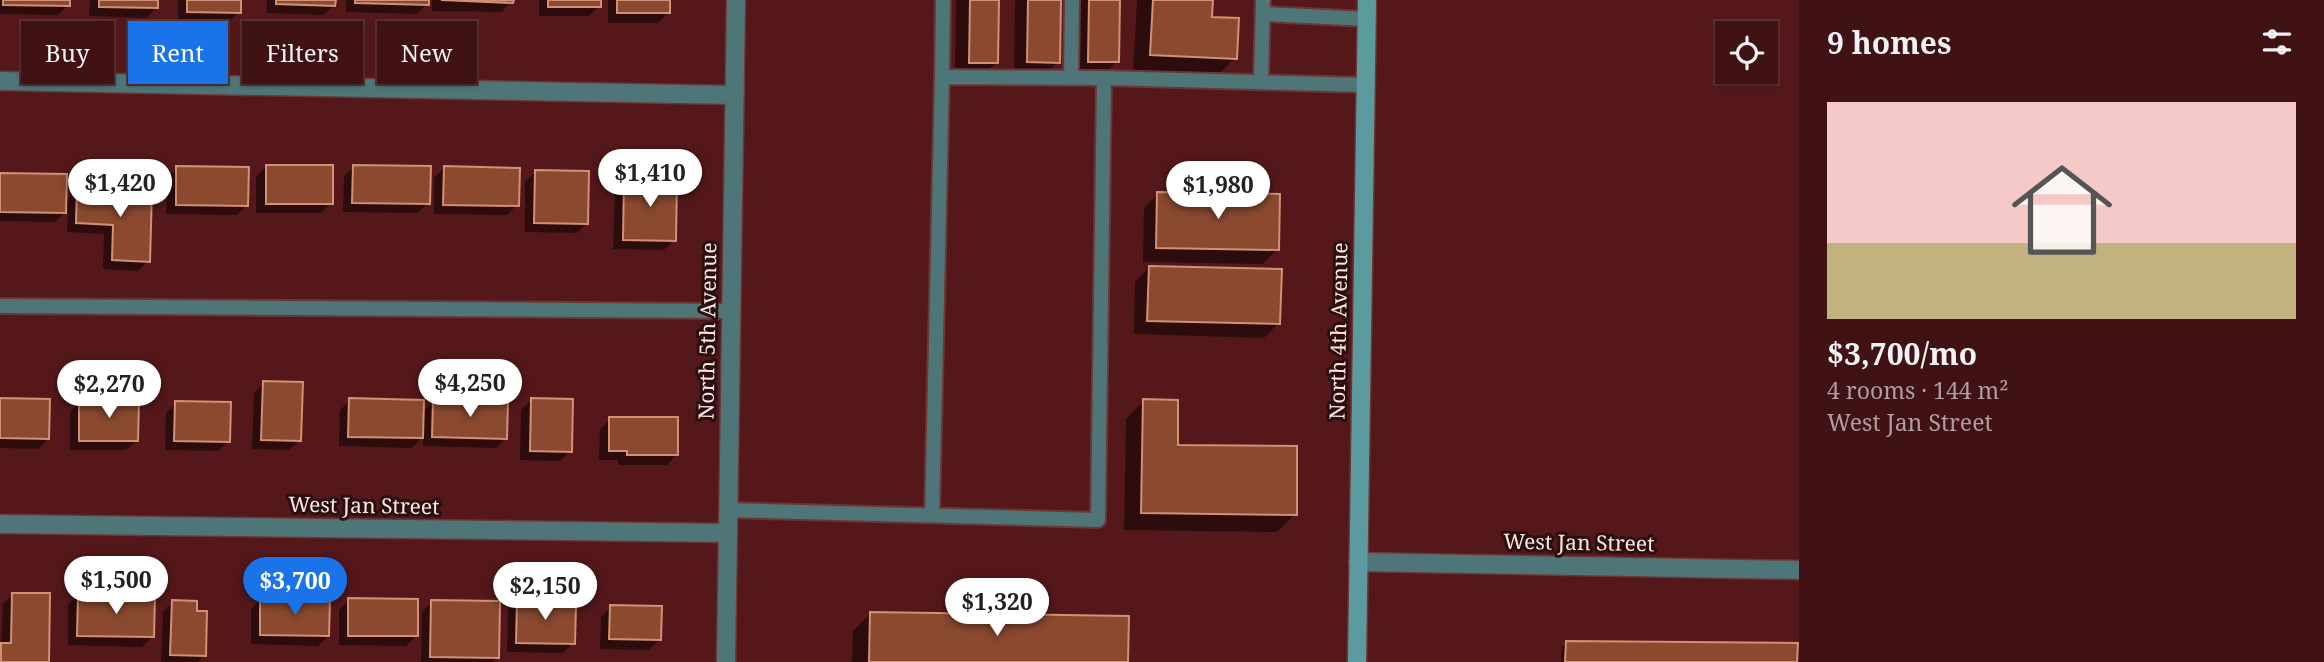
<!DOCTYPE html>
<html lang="en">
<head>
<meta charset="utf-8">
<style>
	:root { --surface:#401214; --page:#4b2022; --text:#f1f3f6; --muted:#ae9ea0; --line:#593234; --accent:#1a73e8 }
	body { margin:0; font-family:"Noto Serif",serif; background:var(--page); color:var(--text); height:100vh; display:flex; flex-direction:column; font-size:26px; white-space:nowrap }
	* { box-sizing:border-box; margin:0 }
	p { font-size:23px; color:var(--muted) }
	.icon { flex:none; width:38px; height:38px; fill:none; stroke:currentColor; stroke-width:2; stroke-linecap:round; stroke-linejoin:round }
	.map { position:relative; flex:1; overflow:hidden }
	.sheet { display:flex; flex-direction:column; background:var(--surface); width:525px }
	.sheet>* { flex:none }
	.guide { position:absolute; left:21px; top:21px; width:665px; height:63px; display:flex; gap:14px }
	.fabs { position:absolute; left:1715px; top:21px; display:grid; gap:14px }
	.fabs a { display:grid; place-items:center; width:63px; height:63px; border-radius:0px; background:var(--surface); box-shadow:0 2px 5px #0004,0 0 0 2px var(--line); font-size:35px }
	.price { position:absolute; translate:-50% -60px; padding:0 16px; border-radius:24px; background:#fff; color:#222; font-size:23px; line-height:46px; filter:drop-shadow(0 2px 4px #0008) }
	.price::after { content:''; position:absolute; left:50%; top:42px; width:21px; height:16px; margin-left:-10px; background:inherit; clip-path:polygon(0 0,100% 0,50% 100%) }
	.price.current { background:var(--accent); color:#fff }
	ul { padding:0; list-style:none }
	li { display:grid; align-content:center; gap:14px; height:371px; padding:0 28px }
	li+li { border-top:2px solid var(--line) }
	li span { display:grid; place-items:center; height:217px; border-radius:0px; color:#555 }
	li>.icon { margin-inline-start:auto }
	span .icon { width:126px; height:126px; fill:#fffc; stroke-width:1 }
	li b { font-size:30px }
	h2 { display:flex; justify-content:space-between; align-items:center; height:84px; padding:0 28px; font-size:30px }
	.chip { padding:0 24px; border-radius:0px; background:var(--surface); box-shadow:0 2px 5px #0004,0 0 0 2px var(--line); font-size:24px; line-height:63px }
	.chip.current { background:var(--accent); color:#fff }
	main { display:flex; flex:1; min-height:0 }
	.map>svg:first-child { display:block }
	.shadow { fill:#0007 }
	.building { fill:#8b4a30; stroke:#d29075; stroke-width:2 }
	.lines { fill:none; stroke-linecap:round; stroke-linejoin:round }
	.lane-casing { stroke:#6d3536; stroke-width:18 }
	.street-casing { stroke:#6d3536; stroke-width:21 }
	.secondary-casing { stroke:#6d3536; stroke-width:21 }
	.lane { stroke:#4e7578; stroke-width:14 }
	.street { stroke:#4e7578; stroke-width:18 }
	.secondary { stroke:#5b9ba0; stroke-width:18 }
	.labels { text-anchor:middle; stroke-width:6; stroke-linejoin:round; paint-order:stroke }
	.street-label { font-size:21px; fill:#fde5e3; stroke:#2a0f0f }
</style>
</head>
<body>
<main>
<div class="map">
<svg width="1799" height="662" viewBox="0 0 1799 662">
	<rect width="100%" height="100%" fill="#55181a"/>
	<g class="shadow">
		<polygon points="0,0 68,0 68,5 58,15 0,14"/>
		<polygon points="90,0 157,0 156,8 146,18 89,16"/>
		<polygon points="178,0 239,0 239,12 229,22 178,22"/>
		<polygon points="267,0 334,0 334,5 324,15 266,13"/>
		<polygon points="346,0 427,0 427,4 417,14 346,12"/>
		<polygon points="432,0 512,0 502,12 432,11"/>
		<polygon points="539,0 599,0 599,6 589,16 539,16"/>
		<polygon points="608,0 668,0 668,13 658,23 608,23"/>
		<polygon points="956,0 997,0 996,62 982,77 955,76"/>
		<polygon points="1015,0 1059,0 1058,62 1044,76 1014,76"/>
		<polygon points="1076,0 1118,0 1117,61 1103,76 1075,75"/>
		<polygon points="1137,0 1211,0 1210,19 1235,58 1217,76 1133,72"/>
		<polygon points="266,167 331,203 321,213 256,213 256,177"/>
		<polygon points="354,167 428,203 418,213 343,212 344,176"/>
		<polygon points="177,168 247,205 237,215 166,214 167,178"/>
		<polygon points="444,168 517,205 507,215 434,214 434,178"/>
		<polygon points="535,172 587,223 577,233 525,232 525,182"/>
		<polygon points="0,175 65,202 78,189 148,261 138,271 103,269 104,234 67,232 68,209 55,222 0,221"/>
		<polygon points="625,179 674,240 664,250 613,249 615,189"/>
		<polygon points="1158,194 1277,249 1263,264 1143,262 1144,208"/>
		<polygon points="1149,267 1279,323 1264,338 1134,334 1135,282"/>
		<polygon points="264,383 299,441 289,450 252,449 254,393"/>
		<polygon points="0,400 48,439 38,449 0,448"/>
		<polygon points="350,400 422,413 434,401 506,438 496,448 423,446 423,436 412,448 339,446 340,410"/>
		<polygon points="531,400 570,451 560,461 520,460 521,410"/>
		<polygon points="1144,401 1177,447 1295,514 1277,532 1124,530 1126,419"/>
		<polygon points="80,402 136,441 126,450 70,450 70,412"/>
		<polygon points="176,403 228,442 218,451 165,450 166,413"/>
		<polygon points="610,419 676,455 667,465 618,465 618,460 599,460 600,429"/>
		<polygon points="13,594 47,662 0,662 3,604"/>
		<polygon points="78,595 152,637 142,647 68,645 68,605"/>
		<polygon points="261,599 328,636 318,646 251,644 251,609"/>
		<polygon points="349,600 416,636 406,646 339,645 339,610"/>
		<polygon points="518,600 544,606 573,643 563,653 507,652 508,610"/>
		<polygon points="173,602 204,655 198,662 161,662 163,612"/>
		<polygon points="432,602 497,657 493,662 421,662 422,612"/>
		<polygon points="611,607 659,640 649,650 600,649 601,617"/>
		<polygon points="871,613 1126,662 852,662 853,631"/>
		<polygon points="1566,643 1796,662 1561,662 1562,647"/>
	</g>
	<g class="building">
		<polygon points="3,0 70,0 70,6 3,5"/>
		<polygon points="99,0 158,0 158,8 99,7"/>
		<polygon points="187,0 241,0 241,13 187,12"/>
		<polygon points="276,0 336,0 335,6 276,4"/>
		<polygon points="355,0 429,0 429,5 355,3"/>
		<polygon points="441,0 514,0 513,3"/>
		<rect x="548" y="0" width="53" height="7"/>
		<rect x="617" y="0" width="53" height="13"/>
		<polygon points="970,0 999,0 998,63 969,63"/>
		<polygon points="1028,0 1061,0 1060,63 1027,62"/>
		<polygon points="1089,0 1120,0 1119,62 1088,62"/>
		<polygon points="1153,0 1213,0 1212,17 1239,18 1237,59 1150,55"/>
		<rect x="266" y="165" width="67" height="39"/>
		<polygon points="353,165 431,166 430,204 352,203"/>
		<polygon points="176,166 249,167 248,206 176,205"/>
		<polygon points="444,166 520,168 519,206 443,205"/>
		<polygon points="535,170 589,171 588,224 534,223"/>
		<polygon points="0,173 67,174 66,213 0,212"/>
		<polygon points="624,177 677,178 676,241 623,240"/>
		<polygon points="77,187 152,189 150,262 112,260 113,225 76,223"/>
		<polygon points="1157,192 1280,194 1279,250 1156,248"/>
		<polygon points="1149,266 1282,269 1280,324 1147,321"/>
		<polygon points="263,381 303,382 301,441 261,440"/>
		<polygon points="0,398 50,399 49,439 0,438"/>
		<polygon points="349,398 424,400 423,438 348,437"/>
		<polygon points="531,398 573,399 572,452 530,451"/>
		<polygon points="433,399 508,401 507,439 432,437"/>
		<polygon points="1143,399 1178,400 1178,445 1297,446 1297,515 1141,513"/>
		<polygon points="79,400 139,400 138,441 79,441"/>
		<polygon points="175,401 231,402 230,442 174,441"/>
		<polygon points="609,417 678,417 678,455 627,455 627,451 609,451"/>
		<polygon points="12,593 50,593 49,662 1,662 1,643 11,643"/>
		<polygon points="78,594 155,595 154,637 77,636"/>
		<polygon points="260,598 330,599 329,636 260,635"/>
		<polygon points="348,598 418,599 418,636 348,636"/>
		<polygon points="517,598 547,599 546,604 576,605 575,644 516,643"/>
		<polygon points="172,600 197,601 197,611 207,611 206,656 170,655"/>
		<polygon points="431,600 500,601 499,658 430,657"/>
		<polygon points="610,605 662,606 661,640 609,639"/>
		<polygon points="870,612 1129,616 1128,662 869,662"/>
		<polygon points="1566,641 1798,643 1797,662 1565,662"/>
	</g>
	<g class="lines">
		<g class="lane-casing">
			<g id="lane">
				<polyline points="1263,14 1367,19"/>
				<polyline points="942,77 943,0"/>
				<polyline points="1071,78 1072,0"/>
				<polyline points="1261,82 1263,0"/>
				<polyline points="0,306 731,311"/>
				<polyline points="728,510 1098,520 1104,78"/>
				<polyline points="932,515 942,77 1104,78 1366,85"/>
			</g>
		</g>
		<g class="street-casing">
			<g id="street">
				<polyline points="0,81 735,95"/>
				<polyline points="0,524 728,533"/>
				<polyline points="1358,562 1799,570"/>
				<polyline points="726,662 736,0"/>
			</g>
		</g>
		<g class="secondary-casing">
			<polyline id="secondary" points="1357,662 1367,0"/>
		</g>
		<use href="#lane" class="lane"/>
		<use href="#street" class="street"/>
		<use href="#secondary" class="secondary"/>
	</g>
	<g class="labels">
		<g class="street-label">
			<text transform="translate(708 331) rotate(-89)" y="7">North 5th Avenue</text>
			<text transform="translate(1339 331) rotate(-89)" y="7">North 4th Avenue</text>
			<text transform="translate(364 506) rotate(1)" y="7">West Jan Street</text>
			<text transform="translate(1579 543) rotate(1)" y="7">West Jan Street</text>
		</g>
	</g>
</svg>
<div class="fabs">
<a><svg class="icon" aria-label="locate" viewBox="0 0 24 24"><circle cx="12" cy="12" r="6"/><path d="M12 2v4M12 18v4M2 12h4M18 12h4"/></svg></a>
</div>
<b class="price" style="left:650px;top:209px">$1,410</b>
<b class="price" style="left:120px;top:219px">$1,420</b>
<b class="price" style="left:1218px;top:221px">$1,980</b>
<b class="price" style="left:470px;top:419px">$4,250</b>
<b class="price" style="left:109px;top:420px">$2,270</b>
<b class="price" style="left:116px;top:616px">$1,500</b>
<b class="price current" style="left:295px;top:617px">$3,700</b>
<b class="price" style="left:545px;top:622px">$2,150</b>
<b class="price" style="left:997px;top:638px">$1,320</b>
<div class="guide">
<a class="chip">Buy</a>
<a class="chip current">Rent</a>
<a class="chip">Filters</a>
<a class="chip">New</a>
</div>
</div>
<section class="sheet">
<h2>9 homes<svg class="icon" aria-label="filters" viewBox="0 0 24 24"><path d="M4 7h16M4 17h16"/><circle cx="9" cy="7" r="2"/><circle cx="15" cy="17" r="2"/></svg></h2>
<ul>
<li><span style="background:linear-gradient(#f6c9c9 65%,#c2b280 0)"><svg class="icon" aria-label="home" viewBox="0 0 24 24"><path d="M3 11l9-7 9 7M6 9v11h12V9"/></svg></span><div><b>$3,700/mo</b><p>4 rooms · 144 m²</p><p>West Jan Street</p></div></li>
</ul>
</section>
</main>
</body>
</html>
